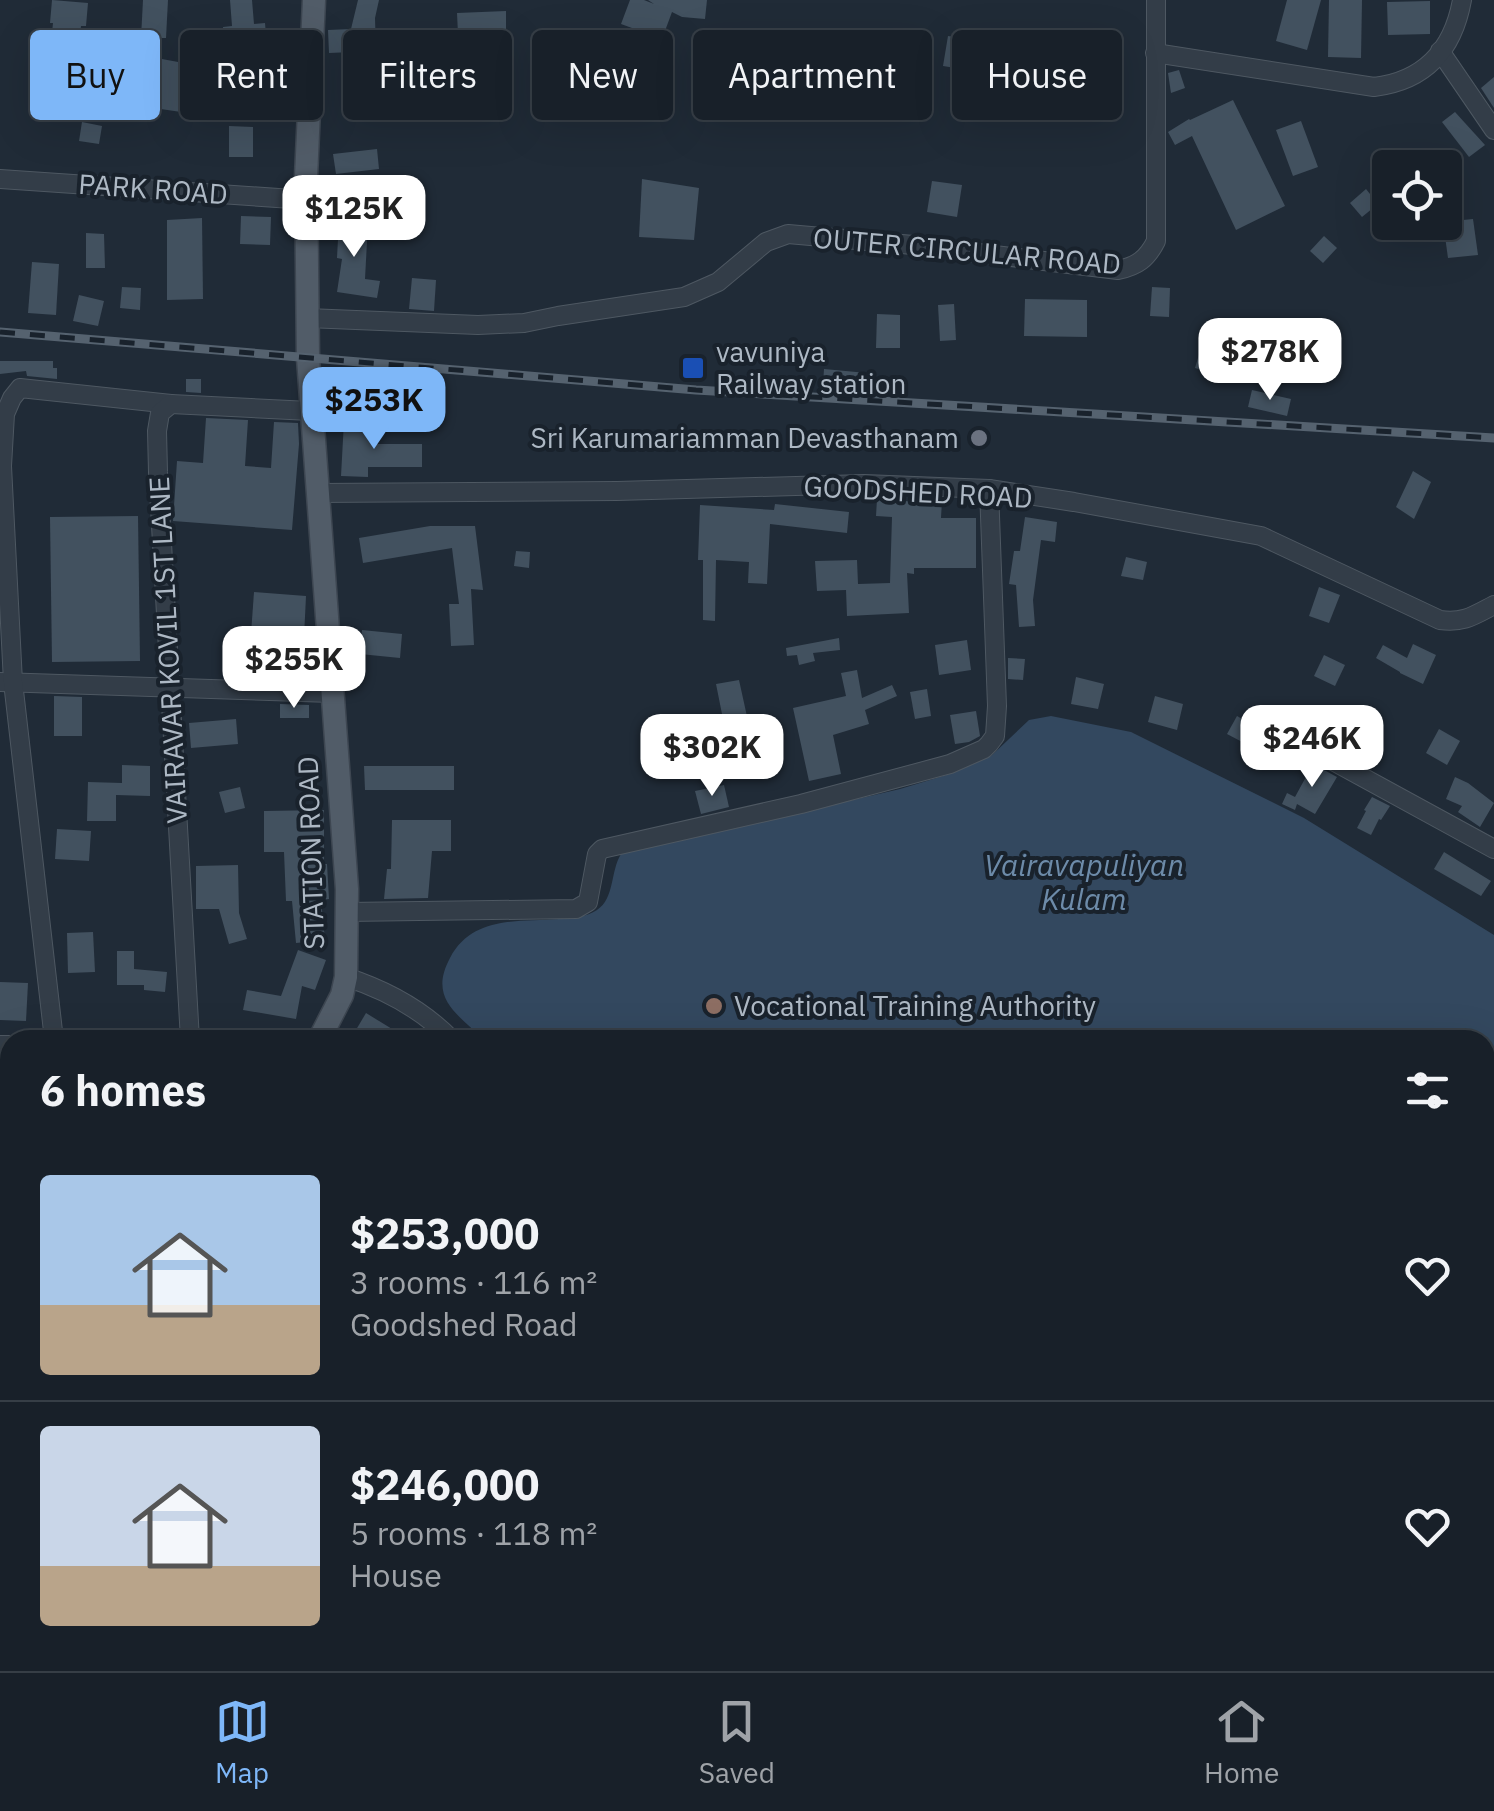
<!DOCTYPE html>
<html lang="en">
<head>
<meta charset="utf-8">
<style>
	:root { --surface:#182029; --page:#212831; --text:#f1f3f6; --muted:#9fa3a8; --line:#363e46; --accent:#7eb7f8 }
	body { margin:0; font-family:"IBM Plex Sans",sans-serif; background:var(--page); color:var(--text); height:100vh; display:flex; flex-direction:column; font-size:38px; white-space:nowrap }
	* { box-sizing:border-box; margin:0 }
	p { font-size:32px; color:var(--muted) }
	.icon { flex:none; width:55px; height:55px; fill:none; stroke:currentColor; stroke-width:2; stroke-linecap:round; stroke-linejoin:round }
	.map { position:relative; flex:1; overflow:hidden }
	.side { position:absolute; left:0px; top:1030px; width:1495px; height:642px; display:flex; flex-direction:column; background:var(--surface); border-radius:30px 30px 0 0; box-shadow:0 10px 40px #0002,0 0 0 2px var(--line) }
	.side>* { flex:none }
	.banner { position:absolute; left:30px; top:30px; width:1435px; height:90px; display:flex; gap:20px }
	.controls { position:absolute; left:1372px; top:150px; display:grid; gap:20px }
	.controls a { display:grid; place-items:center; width:90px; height:90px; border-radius:10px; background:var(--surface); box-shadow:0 10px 40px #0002,0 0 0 2px var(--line); font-size:50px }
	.price { position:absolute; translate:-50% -85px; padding:0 22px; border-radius:20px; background:#fff; color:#222; font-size:32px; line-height:65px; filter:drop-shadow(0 2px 5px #0008) }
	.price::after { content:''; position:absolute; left:50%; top:60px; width:30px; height:22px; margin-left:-15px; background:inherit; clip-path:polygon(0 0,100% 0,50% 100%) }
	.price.on { background:var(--accent); color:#111 }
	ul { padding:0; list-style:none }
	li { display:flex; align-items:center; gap:30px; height:250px; padding:0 40px }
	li+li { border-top:2px solid var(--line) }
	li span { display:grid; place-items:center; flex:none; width:280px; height:200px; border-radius:10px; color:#555 }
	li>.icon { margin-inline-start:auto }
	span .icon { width:120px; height:120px; fill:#fffc; stroke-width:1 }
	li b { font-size:42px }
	h2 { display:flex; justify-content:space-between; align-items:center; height:120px; padding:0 40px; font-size:42px }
	.chip { padding:0 35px; border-radius:10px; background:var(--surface); box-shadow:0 10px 40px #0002,0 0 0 2px var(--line); font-size:35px; line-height:90px }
	.chip.on { background:var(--accent); color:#111 }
	.tabs { display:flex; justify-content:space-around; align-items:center; height:140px; border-top:2px solid var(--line); background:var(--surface); font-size:28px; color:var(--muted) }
	.tabs a { display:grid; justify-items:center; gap:5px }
	.tabs .on { color:var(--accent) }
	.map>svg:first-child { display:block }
	.green { fill:#223738 }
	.water { fill:#33485f }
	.building { fill:#42515f }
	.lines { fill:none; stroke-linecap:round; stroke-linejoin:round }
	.minor-casing { stroke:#4e5862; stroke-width:20 }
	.major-casing { stroke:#3d4651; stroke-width:25 }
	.path { stroke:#3c5353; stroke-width:2.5; stroke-dasharray:8 8; stroke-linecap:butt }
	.minor { stroke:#333d48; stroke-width:18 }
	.major { stroke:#515c68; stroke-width:22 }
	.rail-casing { stroke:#55626f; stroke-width:9 }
	.rail { stroke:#19222c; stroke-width:5; stroke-dasharray:15; stroke-linecap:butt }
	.transit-dot { fill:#1a4fb4; stroke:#19222c; stroke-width:4 }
	.worship-dot { fill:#6b7280; stroke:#19222c; stroke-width:4 }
	.education-dot { fill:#8d6e63; stroke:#19222c; stroke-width:4 }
	.labels { text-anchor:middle; stroke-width:8; stroke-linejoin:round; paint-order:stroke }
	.street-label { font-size:28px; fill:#adb8c4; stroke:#19222c }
	.poi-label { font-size:28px; fill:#adb8c4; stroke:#19222c; text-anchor:start }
	.water-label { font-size:30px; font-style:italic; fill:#6d8ba9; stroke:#19222c }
</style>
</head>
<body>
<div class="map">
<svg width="1494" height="1671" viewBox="0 0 1494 1671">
	<rect width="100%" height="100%" fill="#202b37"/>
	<polygon class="green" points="13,1663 13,1662 872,1663 862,1671 12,1671"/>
	<g class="water">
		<path d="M1051 716 1131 732 1304 818 1494 935V1555L1485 1558V1040H484C458 1014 428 999 450 958 472 916 517 922 559 919 571 918 587 917 597 910 615 898 610 872 621 854L900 789 953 773 991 756 1029 720Z"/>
		<polygon points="1303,1663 1299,1671 1245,1671 1243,1663"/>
	</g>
	<g class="building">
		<polygon points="52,0 88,3 86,26 81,26 78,56 66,55 61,98 38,96 41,72 48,72 53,23 50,23"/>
		<polygon points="143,0 168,0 166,38 141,38"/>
		<polygon points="230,0 252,0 254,24 265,23 266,35 274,34 277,61 268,62 269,83 230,84 230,65 222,66 219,44 224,43 223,27 232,26"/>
		<polygon points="358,0 379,0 375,18 376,51 329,53 328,30 351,29"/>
		<polygon points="630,0 644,0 654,4 648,0 707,0 705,19 682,17 672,12 662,39 621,24"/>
		<polygon points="1287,0 1321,0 1307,50 1276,41"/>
		<polygon points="1329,0 1362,0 1361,58 1328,57"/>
		<polygon points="1430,1 1430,34 1388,35 1387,2"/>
		<polygon points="506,11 506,32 458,34 457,13"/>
		<rect x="1077" y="35" width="18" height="22"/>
		<polygon points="948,36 973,40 968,70 943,66"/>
		<polygon points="162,59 189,64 181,112 154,108"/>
		<polygon points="1179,70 1185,88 1171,93 1168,73"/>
		<polygon points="1494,77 1494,108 1481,88"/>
		<polygon points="127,78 128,95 111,96 110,79"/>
		<polygon points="1233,100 1285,206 1236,230 1192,136 1175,145 1168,132 1189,119 1190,120"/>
		<polygon points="1455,112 1485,145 1469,157 1442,122"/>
		<polygon points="1301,121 1318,167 1293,176 1276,130"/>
		<polygon points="82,122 102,126 99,144 79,141"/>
		<polygon points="229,126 253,127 253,157 229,157"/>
		<polygon points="377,149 379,169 336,174 333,154"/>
		<polygon points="642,179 699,188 694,240 639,237"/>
		<polygon points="932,181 962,185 957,217 927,212"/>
		<polygon points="1366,189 1378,204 1362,217 1350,203"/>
		<polygon points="241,216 271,217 270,245 240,244"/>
		<polygon points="202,218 203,299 167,300 167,220"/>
		<polygon points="1473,219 1478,255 1448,258 1443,222"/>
		<polygon points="339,220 368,223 365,279 380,281 377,298 337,292 342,259 337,258"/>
		<polygon points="86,233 104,234 105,268 86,268"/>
		<polygon points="1324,236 1337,248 1323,263 1310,251"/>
		<polygon points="32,262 59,264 56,315 28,313"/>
		<polygon points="412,278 436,280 434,311 409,309"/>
		<polygon points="122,287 141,288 140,310 120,308"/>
		<polygon points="1152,287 1170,288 1169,317 1150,316"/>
		<polygon points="79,295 104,301 98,326 73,321"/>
		<polygon points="1025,299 1087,300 1087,337 1024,336"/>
		<polygon points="954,304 956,340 940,341 938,305"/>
		<polygon points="877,314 900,315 900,348 876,348"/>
		<polygon points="1201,348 1247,361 1241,382 1195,368"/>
		<polygon points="0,361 53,361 53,368 57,368 57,379 27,376 26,371 0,374"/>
		<polygon points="824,369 867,373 865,389 823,384"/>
		<polygon points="186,379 201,379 201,393 186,392"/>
		<polygon points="1252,390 1291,399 1287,416 1248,407"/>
		<polygon points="206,418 248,420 245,466 271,468 274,422 298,423 299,444 292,530 173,521 177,461 203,463"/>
		<polygon points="344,421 371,423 370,444 422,444 422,467 368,467 368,477 341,476"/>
		<polygon points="1413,471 1431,482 1414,519 1396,507"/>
		<polygon points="877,499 931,503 931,499 942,500 941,518 976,518 976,568 914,568 914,574 907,573 909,613 847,616 846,590 817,591 815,561 857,560 858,584 890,583 892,517 876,516"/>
		<polygon points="775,504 849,512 847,533 770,524 767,584 748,583 749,562 716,560 715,621 703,620 703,560 698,560 700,505 774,510"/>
		<polygon points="138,516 140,661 52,662 50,517"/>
		<polygon points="1025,517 1057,522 1055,542 1041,540 1033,600 1035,626 1019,627 1016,585 1009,584 1014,551 1020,551"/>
		<polygon points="430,526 475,526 483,590 471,589 474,645 451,646 449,604 459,604 452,548 363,563 359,538"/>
		<polygon points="516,551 530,552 529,568 514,566"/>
		<polygon points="1126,557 1147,562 1143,580 1121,576"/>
		<polygon points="1319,587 1340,595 1329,623 1309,616"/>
		<polygon points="254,592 306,596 304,637 251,634"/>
		<polygon points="362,630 402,634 400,658 360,654"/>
		<polygon points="839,638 840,650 813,653 815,661 799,665 797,655 787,656 786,648"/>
		<polygon points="967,640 971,670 939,675 935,645"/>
		<polygon points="1413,644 1436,655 1423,684 1400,673 1400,672 1376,658 1383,645 1407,658"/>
		<polygon points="1324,655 1345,665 1335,686 1314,676"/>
		<polygon points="1008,658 1025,659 1023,680 1008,679"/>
		<polygon points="857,670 862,698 892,685 897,696 865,710 869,724 833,735 841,774 809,781 793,708 846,696 841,673"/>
		<polygon points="1076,677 1104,684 1098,709 1071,704"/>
		<polygon points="739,680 748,721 737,722 743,749 741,750 748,770 724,777 716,755 709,756 703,723 723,719 716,684"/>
		<polygon points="927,689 931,716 915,719 910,692"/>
		<polygon points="54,696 82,697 82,736 54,736"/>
		<polygon points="1155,696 1183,704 1177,730 1148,722"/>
		<polygon points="280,704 309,705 309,718 280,718"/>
		<polygon points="976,711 980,736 969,742 955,744 950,715"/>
		<polygon points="1237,716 1256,727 1246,744 1227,734"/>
		<polygon points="236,719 238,744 191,748 189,723"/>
		<polygon points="1286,729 1304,739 1300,744 1298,757 1277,746"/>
		<polygon points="1439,729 1460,741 1447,765 1426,753"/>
		<polygon points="1313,764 1337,777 1315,814 1297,804 1295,810 1282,804 1287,793 1295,797"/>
		<polygon points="122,765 150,766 150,796 116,795 116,821 87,821 88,782 122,783"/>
		<polygon points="364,766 454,766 454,790 365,790"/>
		<polygon points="1455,777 1468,783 1494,803 1480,827 1458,812 1462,806 1446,799"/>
		<polygon points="724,785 729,807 701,814 695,791"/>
		<polygon points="240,787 245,808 225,813 219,792"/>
		<polygon points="1372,797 1390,806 1381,820 1379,819 1371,835 1357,828 1366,811 1364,810"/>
		<polygon points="324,810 324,864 327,864 329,899 321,900 325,940 296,943 292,901 286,901 284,852 264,852 264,811"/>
		<polygon points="392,820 451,820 451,851 432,851 428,898 384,899 387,869 391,869"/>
		<polygon points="57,829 91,831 89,861 55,859"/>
		<polygon points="1444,852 1491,881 1481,896 1434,869"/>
		<polygon points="238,865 239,913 247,939 229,944 219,909 196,909 196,866"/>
		<polygon points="93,932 95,972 68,973 67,933"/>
		<polygon points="298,950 326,960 315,990 302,986 296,1019 243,1010 247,990 281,996"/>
		<polygon points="117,951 134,951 134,969 167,972 165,992 144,990 144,985 117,985"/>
		<polygon points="0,982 28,983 26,1021 0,1020"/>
		<polygon points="366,1013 410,1040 350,1040"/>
	</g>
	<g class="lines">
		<g class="minor-casing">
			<g id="minor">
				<polyline points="1440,51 1494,130"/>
				<path d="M1155 53 1374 87C1425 81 1453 50 1462 0"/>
				<polyline points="0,179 307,200"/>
				<path d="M307 318 478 325 524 323 558 316 684 297 718 282 766 242 788 234 913 245 1118 270C1137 266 1147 259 1156 241V0"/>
				<path d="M317 493 617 491 864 484 989 489 1074 502 1261 536 1440 620C1464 623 1473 616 1494 605"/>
				<polyline points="0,682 332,693"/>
				<polyline points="1311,749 1494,849"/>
				<polyline points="347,912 576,909 588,902 597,854 602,849 801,804 950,764 984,749 989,744 995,736 997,706 989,489"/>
				<path d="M346 977C386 990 422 1009 452 1040"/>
				<polyline points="54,1040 13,682 2,466 5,414 12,398 20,388 171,404"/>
				<polyline points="190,1040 158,472 157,431 160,413 171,404 310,411"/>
				<polyline points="0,1045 10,1045"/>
				<polyline points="1221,1662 1226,1671"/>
			</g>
		</g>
		<g class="major-casing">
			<g id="major">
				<polyline points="314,0 306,177 308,358 347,889 346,977 342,995 319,1040"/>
				<polyline points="0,1335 10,1329"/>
			</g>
		</g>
		<polyline class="path" points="988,1671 994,1662"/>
		<use href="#minor" class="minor"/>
		<use href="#major" class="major"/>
		<g class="rail-casing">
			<polyline id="rail" points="0,332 696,390 1494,438"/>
		</g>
		<use href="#rail" class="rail"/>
	</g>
	<rect class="transit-dot" x="681" y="356" width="24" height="24" rx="5"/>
	<circle class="worship-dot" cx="979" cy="438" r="10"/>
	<circle class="education-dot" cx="714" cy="1006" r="10"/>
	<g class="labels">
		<g class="street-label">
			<text transform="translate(153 189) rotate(4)" y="10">PARK ROAD</text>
			<text transform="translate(967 251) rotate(5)" y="10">OUTER CIRCULAR ROAD</text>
			<text transform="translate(918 492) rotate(3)" y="10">GOODSHED ROAD</text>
			<text transform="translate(168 650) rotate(-93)" y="10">VAIRAVAR KOVIL 1ST LANE</text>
			<text transform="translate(311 853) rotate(-92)" y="10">STATION ROAD</text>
		</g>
		<g class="poi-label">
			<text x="716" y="362">vavuniya<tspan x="716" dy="32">Railway station</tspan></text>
			<text x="959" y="448" text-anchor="end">Sri Karumariamman Devasthanam</text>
			<text x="734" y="1016">Vocational Training Authority</text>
		</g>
		<g class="water-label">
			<text x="1084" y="876">Vairavapuliyan<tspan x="1084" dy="34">Kulam</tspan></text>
		</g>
	</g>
</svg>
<div class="controls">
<a><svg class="icon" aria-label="locate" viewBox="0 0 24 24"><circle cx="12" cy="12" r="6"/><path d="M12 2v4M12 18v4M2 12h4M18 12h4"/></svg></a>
</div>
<b class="price" style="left:354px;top:260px">$125K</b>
<b class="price" style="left:1270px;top:403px">$278K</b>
<b class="price on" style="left:374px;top:452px">$253K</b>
<b class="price" style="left:294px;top:711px">$255K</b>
<b class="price" style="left:1312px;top:790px">$246K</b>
<b class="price" style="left:712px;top:799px">$302K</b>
<div class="banner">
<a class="chip on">Buy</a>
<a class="chip">Rent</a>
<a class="chip">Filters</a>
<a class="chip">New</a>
<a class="chip">Apartment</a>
<a class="chip">House</a>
</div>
<section class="side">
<h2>6 homes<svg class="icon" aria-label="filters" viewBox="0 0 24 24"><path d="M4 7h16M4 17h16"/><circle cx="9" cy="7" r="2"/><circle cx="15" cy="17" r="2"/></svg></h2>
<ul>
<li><span style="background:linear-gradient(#a9c7e8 65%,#b9a48a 0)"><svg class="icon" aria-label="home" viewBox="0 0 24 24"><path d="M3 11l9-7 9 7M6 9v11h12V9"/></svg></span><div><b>$253,000</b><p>3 rooms · 116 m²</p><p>Goodshed Road</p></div><svg class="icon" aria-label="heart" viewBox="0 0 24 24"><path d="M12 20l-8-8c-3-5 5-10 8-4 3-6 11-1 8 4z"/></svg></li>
<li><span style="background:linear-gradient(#c9d6e8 70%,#b9a48a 0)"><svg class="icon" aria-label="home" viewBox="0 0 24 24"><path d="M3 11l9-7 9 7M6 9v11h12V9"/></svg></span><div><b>$246,000</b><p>5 rooms · 118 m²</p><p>House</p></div><svg class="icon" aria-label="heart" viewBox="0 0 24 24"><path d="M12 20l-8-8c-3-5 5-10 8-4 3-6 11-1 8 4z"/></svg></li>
</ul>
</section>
</div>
<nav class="tabs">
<a class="on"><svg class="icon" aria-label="map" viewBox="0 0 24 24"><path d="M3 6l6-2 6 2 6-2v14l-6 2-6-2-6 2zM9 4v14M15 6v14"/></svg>Map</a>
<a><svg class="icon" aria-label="saved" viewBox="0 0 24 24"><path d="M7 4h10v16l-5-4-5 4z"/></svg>Saved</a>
<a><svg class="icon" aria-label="home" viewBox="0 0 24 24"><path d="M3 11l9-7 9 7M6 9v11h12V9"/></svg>Home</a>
</nav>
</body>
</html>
